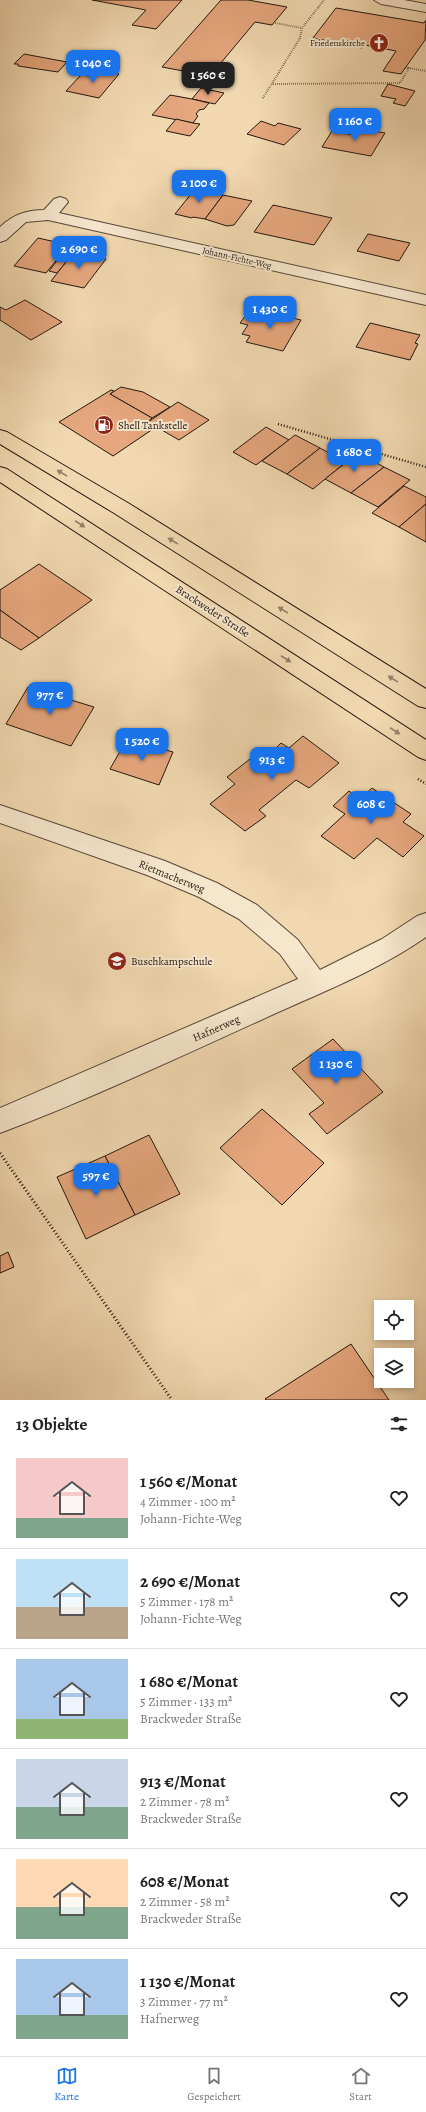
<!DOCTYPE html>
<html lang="de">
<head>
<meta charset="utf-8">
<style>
	:root { --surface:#fff; --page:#f6f6f6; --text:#222; --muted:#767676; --line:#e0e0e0; --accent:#1a73e8 }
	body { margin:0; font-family:Alegreya,serif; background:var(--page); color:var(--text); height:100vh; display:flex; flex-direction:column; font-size:15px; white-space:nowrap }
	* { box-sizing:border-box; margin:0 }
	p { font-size:13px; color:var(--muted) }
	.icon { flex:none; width:22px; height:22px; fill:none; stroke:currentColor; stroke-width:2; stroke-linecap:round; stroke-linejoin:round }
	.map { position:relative; height:1400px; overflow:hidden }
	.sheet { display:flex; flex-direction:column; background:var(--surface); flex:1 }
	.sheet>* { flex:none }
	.fabs { position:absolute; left:374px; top:1300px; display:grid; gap:8px }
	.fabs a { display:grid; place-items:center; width:40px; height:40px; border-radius:0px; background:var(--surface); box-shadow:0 2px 6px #0003; font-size:20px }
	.price { position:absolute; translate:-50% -34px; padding:0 9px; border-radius:8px; background:var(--accent); color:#fff; font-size:13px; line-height:26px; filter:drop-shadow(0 1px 2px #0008) }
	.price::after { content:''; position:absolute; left:50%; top:24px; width:12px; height:9px; margin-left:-6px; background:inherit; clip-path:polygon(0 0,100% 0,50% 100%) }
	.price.selected { background:#222; color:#fff }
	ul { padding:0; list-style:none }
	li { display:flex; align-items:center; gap:12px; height:100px; padding:0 16px }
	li+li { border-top:1px solid var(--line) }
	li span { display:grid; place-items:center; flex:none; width:112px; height:80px; border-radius:0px; color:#555 }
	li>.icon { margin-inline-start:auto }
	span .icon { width:48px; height:48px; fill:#fffc; stroke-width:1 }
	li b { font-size:17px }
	h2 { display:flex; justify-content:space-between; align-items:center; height:48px; padding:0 16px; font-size:17px }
	.tabs { display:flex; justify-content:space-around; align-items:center; height:56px; border-top:1px solid var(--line); background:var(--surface); font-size:11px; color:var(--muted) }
	.tabs a { display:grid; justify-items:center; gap:2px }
	.tabs .selected { color:var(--accent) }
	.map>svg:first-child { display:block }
	.building { fill:#e6a77e; stroke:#221710 }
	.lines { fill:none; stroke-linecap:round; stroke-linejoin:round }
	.minor-casing { stroke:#564738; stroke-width:2 }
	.major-casing { stroke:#221710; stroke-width:2 }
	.path-far2 { stroke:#221710; stroke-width:2; stroke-dasharray:0.5 1.5; stroke-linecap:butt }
	.path-far1 { stroke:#221710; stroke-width:2.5; stroke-dasharray:1 2; stroke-linecap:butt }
	.path { stroke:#221710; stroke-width:3; stroke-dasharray:1 2.5; stroke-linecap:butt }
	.minor { fill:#f6e6cc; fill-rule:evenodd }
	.major { fill:#f1d8b0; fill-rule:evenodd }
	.oneway { fill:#948168 }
	.labels { text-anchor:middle; stroke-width:4; stroke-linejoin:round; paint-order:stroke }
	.far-poi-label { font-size:9px; fill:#221710; stroke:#f6e6cc; text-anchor:end }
	.far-street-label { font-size:9px; fill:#221710; stroke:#f6e6cc }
	.poi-label { font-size:11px; fill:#221710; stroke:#f6e6cc; text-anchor:start }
	.street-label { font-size:11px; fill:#221710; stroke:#f6e6cc }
</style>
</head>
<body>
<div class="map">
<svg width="426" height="1400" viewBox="0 0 426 1400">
	<rect width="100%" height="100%" fill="#f1d8b0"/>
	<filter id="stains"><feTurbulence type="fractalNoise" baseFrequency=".005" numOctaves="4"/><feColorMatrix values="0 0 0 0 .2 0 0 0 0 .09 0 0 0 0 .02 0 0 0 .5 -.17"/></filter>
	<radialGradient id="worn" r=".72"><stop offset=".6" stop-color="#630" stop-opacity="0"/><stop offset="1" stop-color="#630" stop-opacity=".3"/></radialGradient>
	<g class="building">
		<polygon points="92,0 182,0 156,29 132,25 146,10"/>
		<polygon points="221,0 248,0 287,7 272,25 255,22 210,76 162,67"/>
		<polygon points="336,8 424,23 426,20 425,40 401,74 383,71 396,51 365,45 362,48 313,38"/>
		<polygon points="24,54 67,62 58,72 18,66 18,64 14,64"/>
		<polygon points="95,70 119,74 99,98 66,91 81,75 89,76"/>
		<polygon points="388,84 415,91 405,106 393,103 396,99 381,96"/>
		<polygon points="201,88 224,93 215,104 192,99"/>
		<polygon points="170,95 192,99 209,103 204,109 199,110 196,114 198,116 193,123 152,115"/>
		<polygon points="176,119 193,123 200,124 190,136 166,131"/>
		<polygon points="261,121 275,126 278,123 301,129 284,145 247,134"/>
		<polygon points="359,128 385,133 371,156 322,147 332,131 354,135"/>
		<polygon points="195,189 223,195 205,219 193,217 192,218 175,214"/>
		<polygon points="223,195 252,201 234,225 227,226 205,219"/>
		<polygon points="273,205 332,218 314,245 254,232"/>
		<polygon points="368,234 410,243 399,261 357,251"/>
		<polygon points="38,238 69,245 46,273 14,266"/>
		<polygon points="64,252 73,254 57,273 49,271"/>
		<polygon points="74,252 106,259 84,288 51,281"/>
		<polygon points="25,300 62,322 31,340 0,320 0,307 6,310"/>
		<polygon points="258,310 301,320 283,351 246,342 250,336 242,334 248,325 240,323 246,315 254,317"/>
		<polygon points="370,323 420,335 415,343 418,344 410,360 356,347"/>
		<polygon points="121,387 143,392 170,407 152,418 110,394"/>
		<polygon points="111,390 114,391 110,394 152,418 148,422 156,427 113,456 59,422"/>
		<polygon points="178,402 209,420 179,440 148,422"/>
		<polygon points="266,427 289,440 256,465 233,452"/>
		<polygon points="295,435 320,448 287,474 262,461"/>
		<polygon points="320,448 346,462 313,489 287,474"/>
		<polygon points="358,453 384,467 351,493 325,479"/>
		<polygon points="384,467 410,480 378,507 351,493"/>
		<polygon points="404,486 426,497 426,504 399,527 372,513"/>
		<polygon points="426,504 426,542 399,527"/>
		<polygon points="39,564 92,600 39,638 0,610 0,590"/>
		<polygon points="0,610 39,638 21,650 0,637"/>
		<polygon points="28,687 94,707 71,746 6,724"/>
		<polygon points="303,736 339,763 309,788 296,780 259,810 266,816 245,831 210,804 235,784 227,777 250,759 265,770 275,762 268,756 281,743 289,748"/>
		<polygon points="127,739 173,752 159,785 110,769"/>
		<polygon points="372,788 411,814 403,822 424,836 403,857 377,838 354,859 321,836 345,814 333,806 349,791 360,799"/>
		<polygon points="333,1039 383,1092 327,1134 309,1114 324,1103 292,1069"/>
		<polygon points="262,1109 324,1163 282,1205 220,1148"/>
		<polygon points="149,1135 180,1194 135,1215 105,1156"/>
		<polygon points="105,1156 135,1215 86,1239 57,1177"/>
		<polygon points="8,1252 14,1267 0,1273 0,1256"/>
		<polygon points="351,1344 389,1400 266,1400 265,1399"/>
	</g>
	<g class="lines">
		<g class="minor-casing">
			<g id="minor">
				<polygon points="374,0 404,0 426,4 426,12 381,4"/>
				<path d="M60 197 66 199 68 202 59 213 426 295V305L48 220 26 222 6 240 0 242V227C13 215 26 210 44 210L54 199Z"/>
				<path d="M0 805 165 861 217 883 257 905 298 940 320 970 382 939 417 916 426 913V937C376 972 317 994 261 1020 175 1059 88 1100 0 1133V1108L298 979 280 954 239 919 199 897 147 875 0 823Z"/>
			</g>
		</g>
		<g class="major-casing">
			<g id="major">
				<polygon points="0,430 7,432 128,503 426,689 426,708 418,706 114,513 0,444"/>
				<polygon points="0,467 7,469 426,740 426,760 418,757 0,482"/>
			</g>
		</g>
		<g class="path-far2">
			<polyline points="275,23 302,28"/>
			<polyline points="405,68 409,68"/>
			<polyline points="273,84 400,83 409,68 426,71"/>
			<polyline points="263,98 300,38 302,28 324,0"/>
		</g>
		<g class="path-far1">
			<polyline points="278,424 426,467"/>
			<polyline points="418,779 426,784"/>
		</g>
		<polyline class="path" points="0,1153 172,1400"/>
		<use href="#minor" class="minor"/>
		<use href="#major" class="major"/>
	</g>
	<defs><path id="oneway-solid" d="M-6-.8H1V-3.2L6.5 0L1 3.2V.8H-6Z"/></defs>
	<g class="oneway">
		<use href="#oneway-solid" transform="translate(62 473) rotate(-149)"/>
		<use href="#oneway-solid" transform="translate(80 524) rotate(33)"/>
		<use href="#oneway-solid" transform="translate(173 541) rotate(-148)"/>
		<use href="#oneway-solid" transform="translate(283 610) rotate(-148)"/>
		<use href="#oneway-solid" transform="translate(286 659) rotate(33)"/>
		<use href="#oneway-solid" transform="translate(393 679) rotate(-148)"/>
		<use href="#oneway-solid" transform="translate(395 731) rotate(33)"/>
	</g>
	<defs>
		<g id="church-disc" transform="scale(1)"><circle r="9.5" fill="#8f2418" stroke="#f6e6cc"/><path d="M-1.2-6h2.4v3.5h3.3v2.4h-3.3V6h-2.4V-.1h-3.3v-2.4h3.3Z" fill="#fff"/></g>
		<g id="fuel-disc" transform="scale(1)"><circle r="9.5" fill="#8f2418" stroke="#f6e6cc"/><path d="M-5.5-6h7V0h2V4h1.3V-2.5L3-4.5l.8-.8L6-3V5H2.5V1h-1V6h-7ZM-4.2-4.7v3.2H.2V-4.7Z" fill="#fff"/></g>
		<g id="school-disc" transform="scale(1)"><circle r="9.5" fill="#8f2418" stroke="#f6e6cc"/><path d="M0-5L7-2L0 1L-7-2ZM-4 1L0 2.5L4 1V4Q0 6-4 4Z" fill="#fff"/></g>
	</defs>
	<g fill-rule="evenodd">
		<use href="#church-disc" x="379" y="43"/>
		<use href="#fuel-disc" x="104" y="425"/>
		<use href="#school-disc" x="117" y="961"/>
	</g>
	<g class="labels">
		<g class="far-poi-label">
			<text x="365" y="46">Friedenskirche</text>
		</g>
		<g class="far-street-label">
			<text transform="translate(237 258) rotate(13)" y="3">Johann-Fichte-Weg</text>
		</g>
		<g class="poi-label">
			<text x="118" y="429">Shell Tankstelle</text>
			<text x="131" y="965">Buschkampschule</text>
		</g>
		<g class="street-label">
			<text transform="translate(213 611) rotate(33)" y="4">Brackweder Straße</text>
			<text transform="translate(172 876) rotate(22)" y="4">Rietmacherweg</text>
			<text transform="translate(216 1028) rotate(-24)" y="4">Hafnerweg</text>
		</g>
	</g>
	<rect width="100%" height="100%" filter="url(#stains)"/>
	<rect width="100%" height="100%" fill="url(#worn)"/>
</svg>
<div class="fabs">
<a><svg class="icon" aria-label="locate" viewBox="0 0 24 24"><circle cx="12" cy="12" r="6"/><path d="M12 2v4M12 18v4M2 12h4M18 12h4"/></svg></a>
<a><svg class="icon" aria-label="layers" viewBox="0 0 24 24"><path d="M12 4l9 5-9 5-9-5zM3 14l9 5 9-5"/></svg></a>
</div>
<b class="price" style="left:93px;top:84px">1 040 €</b>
<b class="price selected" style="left:208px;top:96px">1 560 €</b>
<b class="price" style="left:355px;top:142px">1 160 €</b>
<b class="price" style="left:199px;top:204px">2 100 €</b>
<b class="price" style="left:79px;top:270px">2 690 €</b>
<b class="price" style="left:270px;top:330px">1 430 €</b>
<b class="price" style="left:354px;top:473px">1 680 €</b>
<b class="price" style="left:50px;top:716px">977 €</b>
<b class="price" style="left:142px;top:762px">1 520 €</b>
<b class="price" style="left:272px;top:781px">913 €</b>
<b class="price" style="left:371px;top:825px">608 €</b>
<b class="price" style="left:336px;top:1085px">1 130 €</b>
<b class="price" style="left:96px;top:1197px">597 €</b>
</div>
<section class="sheet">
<h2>13 Objekte<svg class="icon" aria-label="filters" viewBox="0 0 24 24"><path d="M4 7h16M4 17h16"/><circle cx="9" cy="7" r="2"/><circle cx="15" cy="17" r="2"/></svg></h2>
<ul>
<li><span style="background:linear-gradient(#f6c9c9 75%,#7fa58c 0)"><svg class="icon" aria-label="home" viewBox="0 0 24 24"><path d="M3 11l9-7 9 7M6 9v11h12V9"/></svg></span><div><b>1 560 €/Monat</b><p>4 Zimmer · 100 m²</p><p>Johann-Fichte-Weg</p></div><svg class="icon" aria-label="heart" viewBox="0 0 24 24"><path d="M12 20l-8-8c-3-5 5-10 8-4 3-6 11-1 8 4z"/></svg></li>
<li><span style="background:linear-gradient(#bfe0f5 60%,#b9a48a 0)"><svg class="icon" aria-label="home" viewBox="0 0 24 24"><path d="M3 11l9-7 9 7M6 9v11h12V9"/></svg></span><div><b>2 690 €/Monat</b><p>5 Zimmer · 178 m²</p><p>Johann-Fichte-Weg</p></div><svg class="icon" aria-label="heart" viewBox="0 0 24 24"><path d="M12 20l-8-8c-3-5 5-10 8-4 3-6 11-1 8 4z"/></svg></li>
<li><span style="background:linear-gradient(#a9c7e8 75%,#8fb573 0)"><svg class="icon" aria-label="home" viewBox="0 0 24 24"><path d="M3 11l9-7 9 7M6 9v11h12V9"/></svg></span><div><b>1 680 €/Monat</b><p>5 Zimmer · 133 m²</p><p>Brackweder Straße</p></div><svg class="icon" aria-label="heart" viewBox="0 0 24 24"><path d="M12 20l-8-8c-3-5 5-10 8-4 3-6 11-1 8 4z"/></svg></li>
<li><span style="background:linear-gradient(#c9d6e8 60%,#7fa58c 0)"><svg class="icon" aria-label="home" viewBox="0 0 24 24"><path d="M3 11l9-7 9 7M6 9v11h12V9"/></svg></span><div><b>913 €/Monat</b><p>2 Zimmer · 78 m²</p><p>Brackweder Straße</p></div><svg class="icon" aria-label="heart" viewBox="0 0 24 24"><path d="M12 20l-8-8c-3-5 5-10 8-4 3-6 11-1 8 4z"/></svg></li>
<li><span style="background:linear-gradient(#ffd9b3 60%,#7fa58c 0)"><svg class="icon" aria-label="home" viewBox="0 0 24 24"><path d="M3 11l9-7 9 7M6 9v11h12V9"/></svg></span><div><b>608 €/Monat</b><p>2 Zimmer · 58 m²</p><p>Brackweder Straße</p></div><svg class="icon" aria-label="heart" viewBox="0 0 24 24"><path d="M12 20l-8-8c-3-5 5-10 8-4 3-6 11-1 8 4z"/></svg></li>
<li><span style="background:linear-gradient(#a9c7e8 70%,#7fa58c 0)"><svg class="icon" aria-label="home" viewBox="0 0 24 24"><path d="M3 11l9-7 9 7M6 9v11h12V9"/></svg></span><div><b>1 130 €/Monat</b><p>3 Zimmer · 77 m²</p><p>Hafnerweg</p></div><svg class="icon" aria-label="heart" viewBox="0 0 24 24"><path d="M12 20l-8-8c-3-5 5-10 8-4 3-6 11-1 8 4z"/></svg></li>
</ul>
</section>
<nav class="tabs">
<a class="selected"><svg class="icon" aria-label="map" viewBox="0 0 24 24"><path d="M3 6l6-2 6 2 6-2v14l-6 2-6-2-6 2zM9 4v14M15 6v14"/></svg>Karte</a>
<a><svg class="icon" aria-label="saved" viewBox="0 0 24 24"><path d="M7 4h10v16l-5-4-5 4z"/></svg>Gespeichert</a>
<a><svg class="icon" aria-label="home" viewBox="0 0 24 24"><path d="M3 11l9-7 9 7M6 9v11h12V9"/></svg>Start</a>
</nav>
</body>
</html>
